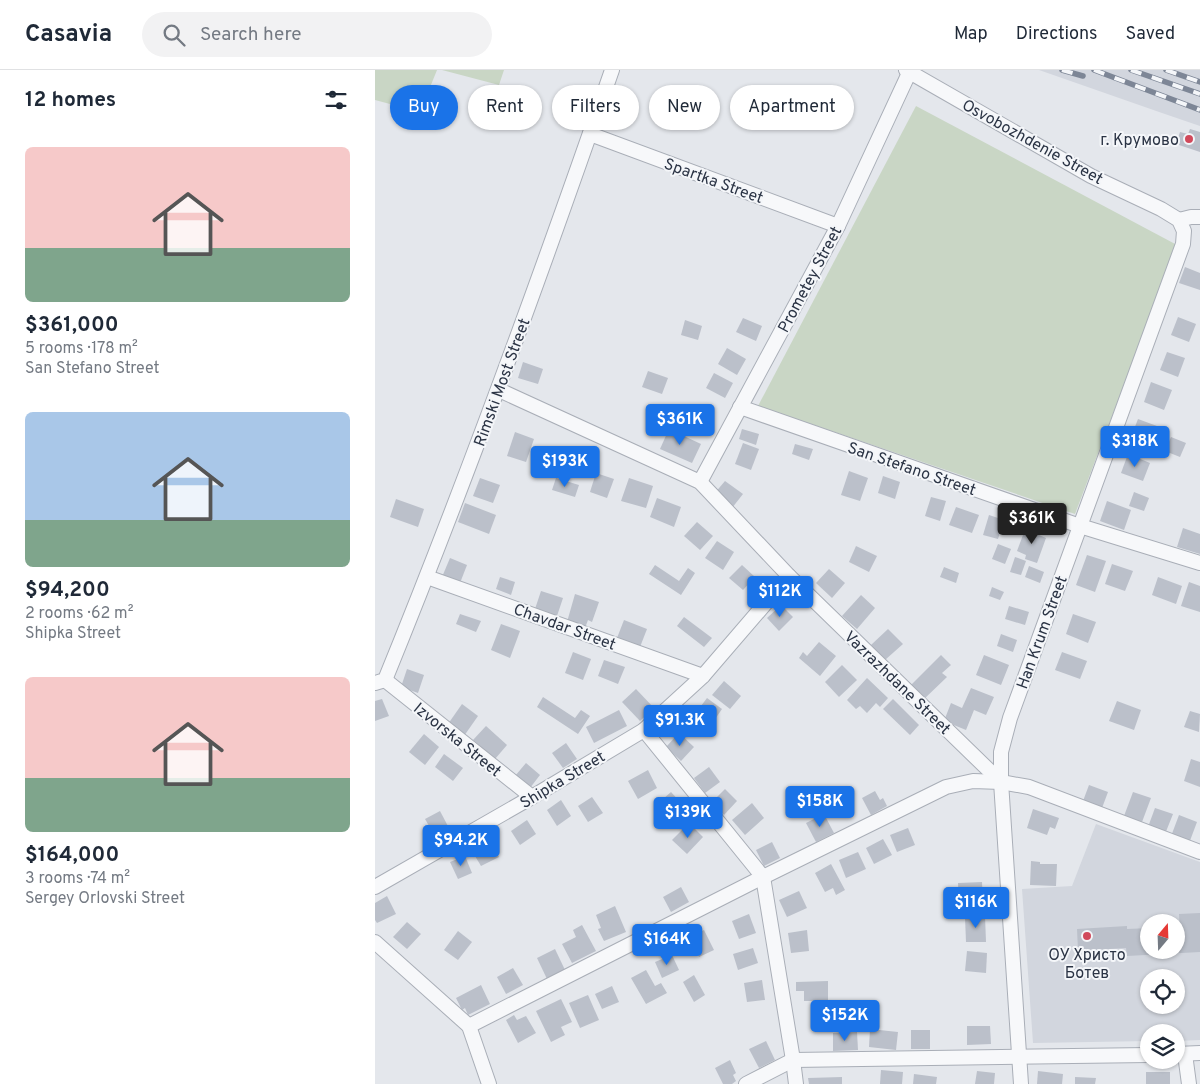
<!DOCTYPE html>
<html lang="en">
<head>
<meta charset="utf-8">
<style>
	:root { --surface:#fff; --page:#f2f2f3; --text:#1f2937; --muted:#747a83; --line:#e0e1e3; --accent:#1a73e8 }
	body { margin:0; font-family:Overpass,sans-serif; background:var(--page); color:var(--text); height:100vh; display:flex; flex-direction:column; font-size:19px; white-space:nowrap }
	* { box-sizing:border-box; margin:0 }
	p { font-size:16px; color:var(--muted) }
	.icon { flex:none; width:28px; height:28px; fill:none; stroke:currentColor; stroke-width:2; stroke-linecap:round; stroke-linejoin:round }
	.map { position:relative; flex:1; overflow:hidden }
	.side { display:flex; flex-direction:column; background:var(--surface); width:375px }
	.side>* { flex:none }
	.guide { position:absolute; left:15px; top:15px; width:475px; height:45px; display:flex; gap:10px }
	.needle { width:32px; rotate:19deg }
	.buttons { position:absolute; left:765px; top:844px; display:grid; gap:10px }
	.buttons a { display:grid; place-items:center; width:45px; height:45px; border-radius:50%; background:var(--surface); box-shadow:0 1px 4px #0004; font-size:25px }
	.price { position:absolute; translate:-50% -42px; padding:0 11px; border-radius:5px; background:var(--accent); color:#fff; font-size:16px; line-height:32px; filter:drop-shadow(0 1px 2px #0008) }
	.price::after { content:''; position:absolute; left:50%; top:30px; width:15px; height:11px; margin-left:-8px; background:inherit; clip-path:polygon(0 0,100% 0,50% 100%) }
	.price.current { background:#222; color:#fff }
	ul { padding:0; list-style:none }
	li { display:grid; align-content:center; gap:10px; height:265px; padding:0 25px }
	li span { display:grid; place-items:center; height:155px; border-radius:8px; color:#555 }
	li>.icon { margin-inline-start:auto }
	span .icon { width:90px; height:90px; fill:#fffc; stroke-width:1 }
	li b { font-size:21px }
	h2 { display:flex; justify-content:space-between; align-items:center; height:60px; padding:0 25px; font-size:21px }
	.pill { padding:0 18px; border-radius:22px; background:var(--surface); box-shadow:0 1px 4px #0004; font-size:18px; line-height:45px }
	.pill.current { background:var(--accent); color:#fff }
	header { display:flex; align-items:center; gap:30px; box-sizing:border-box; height:70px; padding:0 25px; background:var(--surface); border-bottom:1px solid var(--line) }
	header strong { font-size:24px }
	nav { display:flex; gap:28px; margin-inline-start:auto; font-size:18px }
	.search { width:350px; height:45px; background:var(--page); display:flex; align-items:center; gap:12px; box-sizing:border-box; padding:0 18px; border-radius:28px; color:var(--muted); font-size:19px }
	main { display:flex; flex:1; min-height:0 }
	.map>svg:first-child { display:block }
	.built { fill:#d2d6de; fill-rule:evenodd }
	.green { fill:#c9d6c5 }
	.building { fill:#bbc0ca }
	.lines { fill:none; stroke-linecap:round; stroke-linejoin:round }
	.minor-casing { stroke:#a9aeb7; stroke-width:16 }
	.minor { stroke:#f7f8fa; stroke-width:14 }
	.rail-casing { stroke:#7d8696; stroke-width:5.5 }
	.rail { stroke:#f4f6f9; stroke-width:4; stroke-dasharray:11; stroke-linecap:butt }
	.poi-dot { fill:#d1495b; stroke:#f4f6f9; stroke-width:2 }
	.labels { text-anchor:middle; stroke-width:4; stroke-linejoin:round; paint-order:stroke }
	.poi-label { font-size:16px; fill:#2b3445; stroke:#f4f6f9; text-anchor:end }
	.street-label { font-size:16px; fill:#2b3445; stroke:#f4f6f9 }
</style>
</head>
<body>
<header>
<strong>Casavia</strong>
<div class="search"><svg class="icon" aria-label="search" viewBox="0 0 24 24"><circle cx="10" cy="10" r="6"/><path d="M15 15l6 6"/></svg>Search here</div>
<nav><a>Map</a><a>Directions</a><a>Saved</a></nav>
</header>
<main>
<section class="side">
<h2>12 homes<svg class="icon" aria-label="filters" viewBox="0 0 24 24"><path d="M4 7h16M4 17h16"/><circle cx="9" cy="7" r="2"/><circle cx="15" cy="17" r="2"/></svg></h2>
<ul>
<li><span style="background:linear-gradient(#f6c9c9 65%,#7fa58c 0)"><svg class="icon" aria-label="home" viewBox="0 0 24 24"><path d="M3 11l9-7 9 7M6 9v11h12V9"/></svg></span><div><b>$361,000</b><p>5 rooms · 178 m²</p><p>San Stefano Street</p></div></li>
<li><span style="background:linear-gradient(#a9c7e8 70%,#7fa58c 0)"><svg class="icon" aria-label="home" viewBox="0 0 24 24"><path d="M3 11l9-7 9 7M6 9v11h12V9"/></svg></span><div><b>$94,200</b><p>2 rooms · 62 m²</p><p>Shipka Street</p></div></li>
<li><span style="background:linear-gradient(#f6c9c9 65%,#7fa58c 0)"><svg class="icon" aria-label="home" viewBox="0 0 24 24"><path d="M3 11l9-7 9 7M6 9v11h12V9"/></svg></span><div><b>$164,000</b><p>3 rooms · 74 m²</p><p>Sergey Orlovski Street</p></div></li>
</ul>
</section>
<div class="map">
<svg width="825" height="1014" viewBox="0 0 825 1014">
	<rect width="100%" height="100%" fill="#e4e7ec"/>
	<g class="built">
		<polygon points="664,0 825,0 825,56 787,43"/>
		<path d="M721 754 825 792V970L801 971V962H774V971L658 973 647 819 697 816ZM774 852H801V880H774ZM774 908H801V935H774Z"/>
	</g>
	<g class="green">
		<polygon points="0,0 62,0 45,42 0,30"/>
		<polygon points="67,0 129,0 124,15"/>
		<polygon points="541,36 802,175 700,444 383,336"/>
	</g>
	<g class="building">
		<polygon points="815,59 825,62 825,82 801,74 805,62 813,64"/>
		<polygon points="810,197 825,203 825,220 804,213"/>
		<polygon points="803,247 821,254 814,272 796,265"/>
		<polygon points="368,248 387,256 381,271 361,262"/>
		<polygon points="310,250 327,256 323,270 306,265"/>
		<polygon points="352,278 371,289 362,305 343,294"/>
		<polygon points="792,282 810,288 803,307 785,300"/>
		<polygon points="148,292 168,299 163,314 143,308"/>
		<polygon points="273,301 293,308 287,324 267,317"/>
		<polygon points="339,303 358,313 350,328 331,318"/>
		<polygon points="776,312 797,320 789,340 769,332"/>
		<polygon points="763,349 782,356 781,359 789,362 786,370 780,367 778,375 756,367"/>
		<polygon points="294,359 326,374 317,393 285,379"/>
		<polygon points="367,359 384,364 381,375 364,369"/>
		<polygon points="140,362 159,369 151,392 132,386"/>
		<polygon points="796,367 811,373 805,387 790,381"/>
		<polygon points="368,373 384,379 376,400 360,394"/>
		<polygon points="420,374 438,379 434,390 417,384"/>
		<polygon points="753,384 775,393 768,411 746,403"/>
		<polygon points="474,401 493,408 485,431 466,425"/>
		<polygon points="221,403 239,409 232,428 215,422"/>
		<polygon points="508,406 525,412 520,429 503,423"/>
		<polygon points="105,408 125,415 118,433 98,426"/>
		<polygon points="181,408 204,415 200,427 177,420"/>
		<polygon points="254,408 278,416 271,438 246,431"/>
		<polygon points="350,411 368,424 357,438 339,424"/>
		<polygon points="759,422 774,428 769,441 754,436"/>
		<polygon points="556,427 571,431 565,451 550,446"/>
		<polygon points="282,428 306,437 299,457 275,447"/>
		<polygon points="21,429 49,439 43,457 15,447"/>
		<polygon points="732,431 756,440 749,460 725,451"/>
		<polygon points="90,433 121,445 114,464 83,452"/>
		<polygon points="581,437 604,445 597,463 574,455"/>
		<polygon points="614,445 629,450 623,469 608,465"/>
		<polygon points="322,452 338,466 325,480 309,466"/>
		<polygon points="651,457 665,463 664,465 671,468 662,493 650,489 651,485 642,481"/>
		<polygon points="808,458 825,464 825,484 802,477"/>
		<polygon points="342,471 359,482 348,500 330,488"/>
		<polygon points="623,474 636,479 630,494 617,489"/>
		<polygon points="481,476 502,486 494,502 474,492"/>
		<polygon points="712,485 731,491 720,522 701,515"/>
		<polygon points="640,487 651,491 646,505 635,502"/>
		<polygon points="75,488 92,495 85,513 67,507"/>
		<polygon points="737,494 758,501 750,521 730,514"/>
		<polygon points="280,495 304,511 313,498 320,503 306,525 274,504"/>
		<polygon points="367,495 380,507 368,520 354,508"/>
		<polygon points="654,496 669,502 665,513 650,507"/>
		<polygon points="569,497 584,503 581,513 565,507"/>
		<polygon points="454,499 470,513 457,528 441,513"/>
		<polygon points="125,507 140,512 136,525 121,519"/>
		<polygon points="783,507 807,516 801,534 777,525"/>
		<polygon points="814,512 825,516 825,542 806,536"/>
		<polygon points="617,517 629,522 625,530 614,526"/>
		<polygon points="166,521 188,528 182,546 160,539"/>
		<polygon points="200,524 224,532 217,552 213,550 210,558 192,552"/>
		<polygon points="486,525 500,538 482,559 467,546"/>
		<polygon points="406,535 418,547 404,561 392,548"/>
		<polygon points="634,536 654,542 650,555 630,549"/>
		<polygon points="85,544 106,551 101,562 81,554"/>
		<polygon points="698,544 721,552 713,573 691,564"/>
		<polygon points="309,547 337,568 329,577 302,556"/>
		<polygon points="249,550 272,559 265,577 242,568"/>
		<polygon points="126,554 145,561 135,588 116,580"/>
		<polygon points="513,559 528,574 510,590 496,575"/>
		<polygon points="626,564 642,570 638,582 622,576"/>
		<polygon points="444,572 461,586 445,606 424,588 428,582 432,586"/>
		<polygon points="198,582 216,589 208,610 190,603"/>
		<polygon points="687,582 712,591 705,609 680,600"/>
		<polygon points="566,585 576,595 567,603 572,607 548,630 535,616"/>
		<polygon points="609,585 634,595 626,615 601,605"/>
		<polygon points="229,590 250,597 243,614 223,606"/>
		<polygon points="467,595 482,610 464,627 450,612"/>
		<polygon points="32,599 49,605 43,623 26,617"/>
		<polygon points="492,608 513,628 505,637 501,633 492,643 485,636 481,639 472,630"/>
		<polygon points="349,611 366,626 355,639 337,625"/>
		<polygon points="596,618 619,627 611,645 599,640 591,660 569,651 576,633 587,638"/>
		<polygon points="261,619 279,638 265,651 247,632"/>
		<polygon points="168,627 200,648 206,640 215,646 203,664 162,637"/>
		<polygon points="332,628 347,639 336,655 320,644"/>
		<polygon points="7,629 14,646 0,651 0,631"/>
		<polygon points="518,629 544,655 535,665 508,639"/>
		<polygon points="742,631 766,640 759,660 734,651"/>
		<polygon points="87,634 103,646 89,666 73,654"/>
		<polygon points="244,640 252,656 219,673 211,657"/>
		<polygon points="815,641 825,644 824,662 809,657"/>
		<polygon points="111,656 132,675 120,689 98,670"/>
		<polygon points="304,663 319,677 306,691 291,677"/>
		<polygon points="49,664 64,677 50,695 34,682"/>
		<polygon points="191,673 202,689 188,698 177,683"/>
		<polygon points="69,684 88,698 78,711 60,697"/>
		<polygon points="816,689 825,692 825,717 809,711"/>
		<polygon points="151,693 165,705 155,718 140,706"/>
		<polygon points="334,697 345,712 330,723 319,708"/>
		<polygon points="273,700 282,718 263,729 253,711"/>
		<polygon points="714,715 733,722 727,738 708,731"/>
		<polygon points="350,719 362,731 349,745 337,732"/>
		<polygon points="500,721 505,730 508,728 512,736 496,745 487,728"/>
		<polygon points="296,722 307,734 290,748 280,736"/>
		<polygon points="758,722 776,728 767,752 749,746"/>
		<polygon points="217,727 228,743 213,752 203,736"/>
		<polygon points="186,730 196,746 182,756 172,740"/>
		<polygon points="377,733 389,748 370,765 357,750"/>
		<polygon points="780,738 798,744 790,764 773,757"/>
		<polygon points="658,739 684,748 680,759 675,757 672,765 652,758"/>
		<polygon points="65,741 75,760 61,768 50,749"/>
		<polygon points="449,744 459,763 441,772 431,753"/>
		<polygon points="804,745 822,752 813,776 795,769"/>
		<polygon points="152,750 161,764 145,775 136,761"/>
		<polygon points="314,753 328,767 312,784 297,770"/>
		<polygon points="533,758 540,775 522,782 515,765"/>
		<polygon points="508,769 517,785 499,794 491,778"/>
		<polygon points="116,772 124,787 106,796 97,781"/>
		<polygon points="397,772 405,788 389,796 381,780"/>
		<polygon points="483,782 491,799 471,808 464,790"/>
		<polygon points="90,786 97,803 83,809 75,792"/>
		<polygon points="656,791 665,792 665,794 682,794 681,816 655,815"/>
		<polygon points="456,794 470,820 461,825 458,818 450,822 440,803"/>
		<polygon points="607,812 608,833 584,834 583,813"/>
		<polygon points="306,817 314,832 296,842 288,827"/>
		<polygon points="424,821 432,838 412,847 404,830"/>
		<polygon points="12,826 21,844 2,853 0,850 0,833"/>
		<polygon points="240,836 251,862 229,871 223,859 226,858 221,845"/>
		<polygon points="825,843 825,882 752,886 751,878 703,881 702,859 752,856 752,859 774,858 774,880 801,880 801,862 805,862 804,844"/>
		<polygon points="374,844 381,863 364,869 357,851"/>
		<polygon points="610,846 611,872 591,872 590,847"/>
		<polygon points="32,852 46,864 32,879 18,867"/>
		<polygon points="207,855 221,881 197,893 187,874 201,867 198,860"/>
		<polygon points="329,860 339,880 324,887 315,867"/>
		<polygon points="432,860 434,881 416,883 413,863"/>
		<polygon points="83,861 97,872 83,890 69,880"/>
		<polygon points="378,878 383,893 363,900 358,884"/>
		<polygon points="180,879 190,900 172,909 162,888"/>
		<polygon points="592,881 612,883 611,903 590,901"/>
		<polygon points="297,885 304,900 287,908 280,892"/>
		<polygon points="138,898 148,915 131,924 122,907"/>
		<polygon points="271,900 280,916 286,913 292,923 271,934 256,908"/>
		<polygon points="319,905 330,925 319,932 308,912"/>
		<polygon points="387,910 390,930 372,932 369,913"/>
		<polygon points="453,911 453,931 429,931 429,921 421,921 421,912"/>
		<polygon points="106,915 115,934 93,945 90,938 87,940 81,928"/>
		<polygon points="237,916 244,932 227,939 220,924"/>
		<polygon points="213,925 224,950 205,958 194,933"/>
		<polygon points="186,929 197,952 186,957 190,965 176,972 161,941"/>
		<polygon points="139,945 142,950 151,946 161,963 143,973 131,950"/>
		<polygon points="592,956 615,956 616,974 592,975"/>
		<polygon points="495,959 523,962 521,980 494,977"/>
		<rect x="536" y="960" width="19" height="19"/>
		<polygon points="482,962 483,980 458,981 458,963"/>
		<polygon points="391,971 400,990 384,998 374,979"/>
		<polygon points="355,990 361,1003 358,1005 361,1011 357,1014 348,1014 340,998"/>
		<polygon points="506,1000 528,1002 527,1014 505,1014"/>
		<polygon points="602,1001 620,1003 619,1014 600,1014"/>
		<polygon points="663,1001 688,1004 687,1014 662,1014"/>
		<rect x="771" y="1002" width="24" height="12"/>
		<polygon points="539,1004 562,1007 561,1014 538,1014"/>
		<polygon points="467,1007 467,1014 434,1014 433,1008"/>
		<polygon points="700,1007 721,1008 720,1014 700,1014"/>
	</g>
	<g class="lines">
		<g class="minor-casing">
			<g id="minor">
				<polyline points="531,0 716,106 786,139 804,150 809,161 808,174 635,648 626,682 626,712 646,1014"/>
				<polyline points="215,64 463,156"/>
				<polyline points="804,150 816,147 825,147"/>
				<polyline points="124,320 325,412 414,506 626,712"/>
				<polyline points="365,337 705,456 825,493"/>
				<polyline points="325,412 463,156 535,1"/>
				<polyline points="52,507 328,606"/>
				<polyline points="10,610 157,727"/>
				<path d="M0 613 10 610C92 409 166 205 237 0"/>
				<polyline points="269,660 388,807 418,990 421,1014"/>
				<polyline points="0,817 157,727 269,660 328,606 414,506"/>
				<polyline points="0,872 94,956 114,1014"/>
				<polyline points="94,956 388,807 571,717 598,711 626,712 654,717 825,782"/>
				<polyline points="802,984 825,983"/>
				<polyline points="810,984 814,1014"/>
				<polyline points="371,1014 418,990 774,985"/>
			</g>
		</g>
		<use href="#minor" class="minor"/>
		<g class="rail-casing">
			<g id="rail">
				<polyline points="687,0 708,6"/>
				<polyline points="719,0 825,40"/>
				<polyline points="756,0 825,24"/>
				<polyline points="791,0 825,12"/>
			</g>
		</g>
		<use href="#rail" class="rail"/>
	</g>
	<g class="poi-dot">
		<circle cx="814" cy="69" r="5"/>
		<circle cx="712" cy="866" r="5"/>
	</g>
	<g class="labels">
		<g class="poi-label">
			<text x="804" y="75">г. Крумово</text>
			<text x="712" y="890" text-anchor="middle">ОУ Христо<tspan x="712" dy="18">Ботев</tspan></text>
		</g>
		<g class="street-label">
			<text transform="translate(658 71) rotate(29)" y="6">Osvobozhdenie Street</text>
			<text transform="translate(339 110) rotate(20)" y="6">Spartka Street</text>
			<text transform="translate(434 209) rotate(-62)" y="6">Prometey Street</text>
			<text transform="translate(126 312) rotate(-70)" y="6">Rimski Most Street</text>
			<text transform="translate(537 398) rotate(19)" y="6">San Stefano Street</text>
			<text transform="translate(190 556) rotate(20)" y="6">Chavdar Street</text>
			<text transform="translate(666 562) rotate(-70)" y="6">Han Krum Street</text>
			<text transform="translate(523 612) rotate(44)" y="6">Vazrazhdane Street</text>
			<text transform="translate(83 669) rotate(39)" y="6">Izvorska Street</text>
			<text transform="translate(187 709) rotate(-31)" y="6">Shipka Street</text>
		</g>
	</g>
</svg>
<div class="buttons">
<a><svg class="needle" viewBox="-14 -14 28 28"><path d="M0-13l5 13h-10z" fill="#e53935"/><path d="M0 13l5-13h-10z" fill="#747a83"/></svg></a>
<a><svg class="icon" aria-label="locate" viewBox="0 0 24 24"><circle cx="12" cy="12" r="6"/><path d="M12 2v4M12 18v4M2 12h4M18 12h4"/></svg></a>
<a><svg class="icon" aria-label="layers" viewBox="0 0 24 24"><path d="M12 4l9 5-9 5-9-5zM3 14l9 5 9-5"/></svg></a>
</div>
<b class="price" style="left:305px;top:376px">$361K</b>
<b class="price" style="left:760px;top:398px">$318K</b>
<b class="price" style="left:190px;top:418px">$193K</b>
<b class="price current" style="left:657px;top:475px">$361K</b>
<b class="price" style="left:405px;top:548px">$112K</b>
<b class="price" style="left:305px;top:677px">$91.3K</b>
<b class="price" style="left:445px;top:758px">$158K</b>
<b class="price" style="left:313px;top:769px">$139K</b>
<b class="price" style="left:86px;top:797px">$94.2K</b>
<b class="price" style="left:601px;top:859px">$116K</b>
<b class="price" style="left:292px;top:896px">$164K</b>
<b class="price" style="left:470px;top:972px">$152K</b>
<div class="guide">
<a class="pill current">Buy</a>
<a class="pill">Rent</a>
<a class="pill">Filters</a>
<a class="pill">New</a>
<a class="pill">Apartment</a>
</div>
</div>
</main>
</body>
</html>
